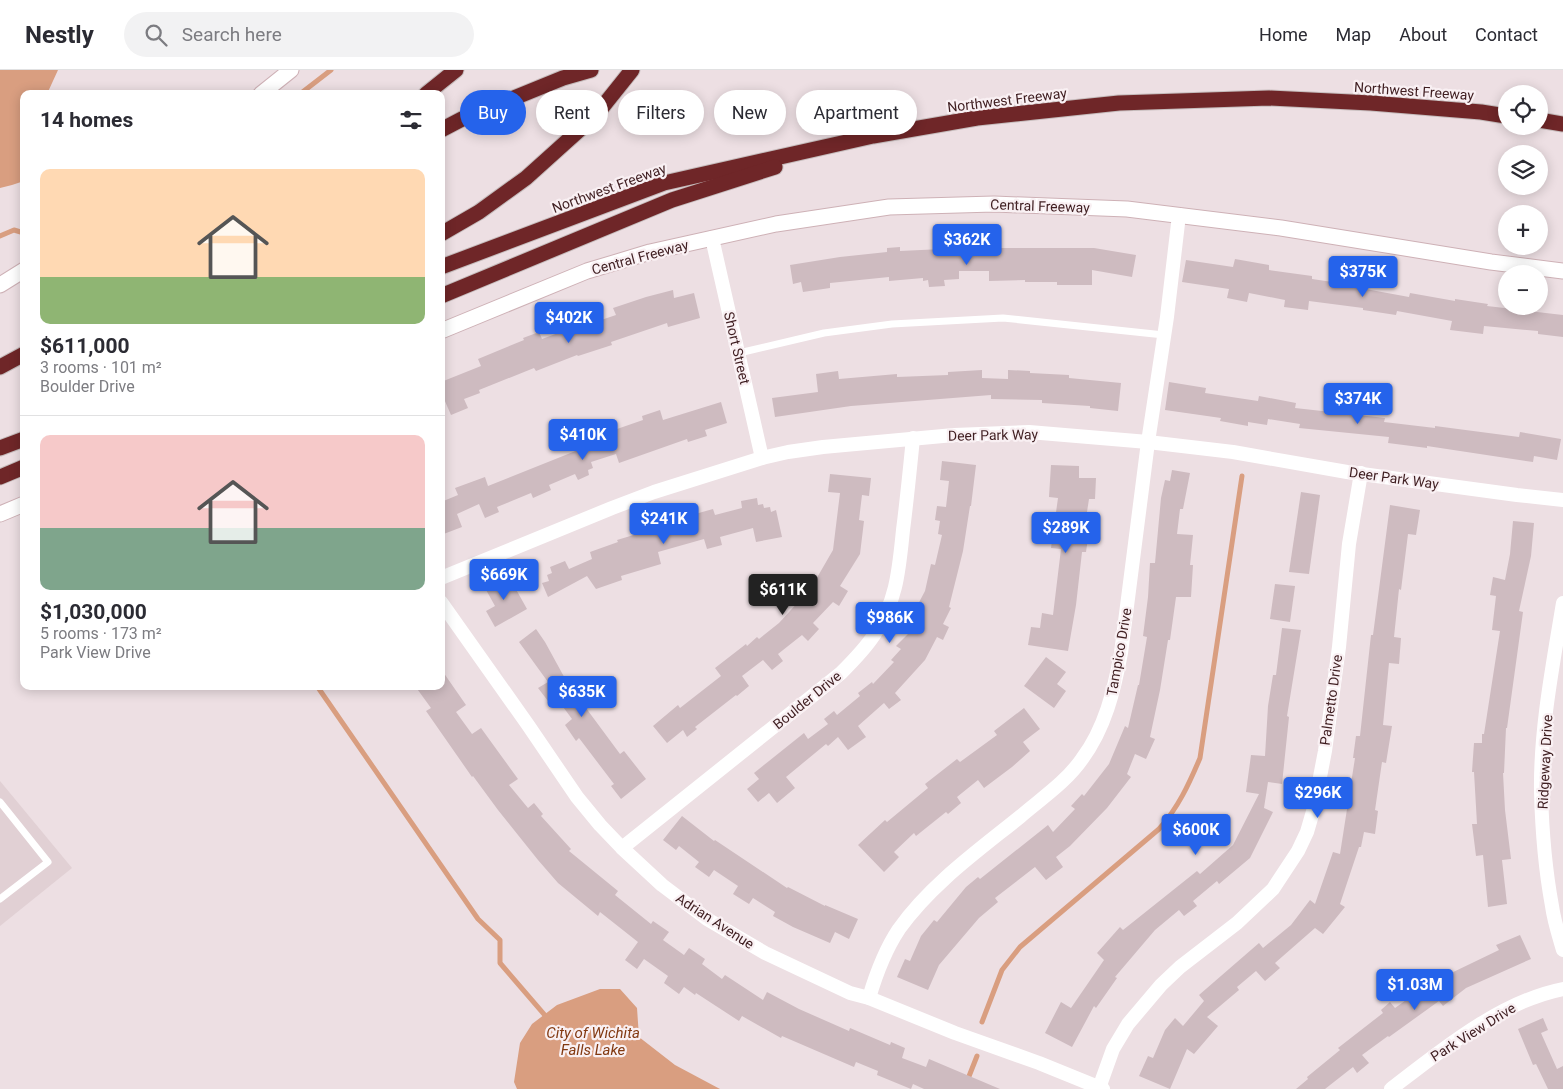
<!DOCTYPE html>
<html lang="en">
<head>
<meta charset="utf-8">
<style>
	:root { --surface:#fff; --page:#f2f2f3; --text:#2b2b33; --muted:#7c7c81; --line:#e1e1e2; --accent:#2563eb }
	body { margin:0; font-family:Roboto,sans-serif; background:var(--page); color:var(--text); height:100vh; display:flex; flex-direction:column; font-size:19px; white-space:nowrap }
	* { box-sizing:border-box; margin:0 }
	p { font-size:16px; color:var(--muted) }
	.icon { flex:none; width:28px; height:28px; fill:none; stroke:currentColor; stroke-width:2; stroke-linecap:round; stroke-linejoin:round }
	.map { position:relative; flex:1; overflow:hidden }
	.drawer { position:absolute; left:20px; top:20px; width:425px; height:600px; display:flex; flex-direction:column; background:var(--surface); border-radius:10px; box-shadow:0 2px 12px #0003 }
	.drawer>* { flex:none }
	.banner { position:absolute; left:460px; top:20px; width:475px; height:45px; display:flex; gap:10px }
	.fabs { position:absolute; left:1498px; top:15px; display:grid; gap:10px }
	.fabs a { display:grid; place-items:center; width:50px; height:50px; border-radius:50%; background:var(--surface); box-shadow:0 2px 12px #0003; font-size:25px }
	.price { position:absolute; translate:-50% -42px; padding:0 11px; border-radius:5px; background:var(--accent); color:#fff; font-size:16px; line-height:32px; filter:drop-shadow(0 1px 2px #0008) }
	.price::after { content:''; position:absolute; left:50%; top:30px; width:15px; height:11px; margin-left:-8px; background:inherit; clip-path:polygon(0 0,100% 0,50% 100%) }
	.price.selected { background:#222; color:#fff }
	ul { padding:0; list-style:none }
	li { display:grid; align-content:center; gap:10px; height:265px; padding:0 20px }
	li+li { border-top:1px solid var(--line) }
	li span { display:grid; place-items:center; height:155px; border-radius:10px; color:#555 }
	li>.icon { margin-inline-start:auto }
	span .icon { width:90px; height:90px; fill:#fffc; stroke-width:1 }
	li b { font-size:21px }
	h2 { display:flex; justify-content:space-between; align-items:center; height:60px; padding:0 20px; font-size:21px }
	.tag { padding:0 18px; border-radius:22px; background:var(--surface); box-shadow:0 2px 12px #0003; font-size:18px; line-height:45px }
	.tag.selected { background:var(--accent); color:#fff }
	header { display:flex; align-items:center; gap:30px; box-sizing:border-box; height:70px; padding:0 25px; background:var(--surface); border-bottom:1px solid var(--line) }
	header strong { font-size:24px }
	nav { display:flex; gap:28px; margin-inline-start:auto; font-size:18px }
	.search { width:350px; height:45px; background:var(--page); display:flex; align-items:center; gap:12px; box-sizing:border-box; padding:0 18px; border-radius:28px; color:var(--muted); font-size:19px }
	.map>svg:first-child { display:block }
	.built { fill:#e1d0d4 }
	.water { fill:#d99e80 }
	.lines { fill:none; stroke-linecap:round; stroke-linejoin:round }
	.stream { stroke:#d99e80; stroke-width:5 }
	.building { fill:#cebbc0 }
	.secondary-casing { stroke:#ceb1b6; stroke-width:17 }
	.highway-casing { stroke:#c5bcbc; stroke-width:17 }
	.lane { stroke:#fff; stroke-width:7 }
	.street { stroke:#fff; stroke-width:14 }
	.secondary { stroke:#fff; stroke-width:15 }
	.highway { stroke:#6f2628; stroke-width:15 }
	.labels { text-anchor:middle; stroke-width:4.5; stroke-linejoin:round; paint-order:stroke }
	.street-label { font-size:14px; fill:#3f1e21; stroke:#f9f0f3 }
	.water-label { font-size:15px; font-style:italic; fill:#823911; stroke:#f9f0f3 }
</style>
</head>
<body>
<header>
<strong>Nestly</strong>
<div class="search"><svg class="icon" aria-label="search" viewBox="0 0 24 24"><circle cx="10" cy="10" r="6"/><path d="M15 15l6 6"/></svg>Search here</div>
<nav><a>Home</a><a>Map</a><a>About</a><a>Contact</a></nav>
</header>
<div class="map">
<svg width="1563" height="1019" viewBox="0 0 1563 1019">
	<rect width="100%" height="100%" fill="#eddfe3"/>
	<polygon class="built" points="0,711 72,798 0,856"/>
	<g class="water">
		<polygon points="0,0 58,0 47,24 24,24 24,111 12,115 0,118"/>
		<polygon points="600,919 620,919 637,938 639,967 675,995 720,1019 517,1019 514,1012 520,973 532,954 557,935"/>
	</g>
	<g class="lines">
		<g class="stream">
			<polyline points="300,24 331,0"/>
			<polyline points="0,166 14,160 24,163"/>
			<polyline points="317,616 478,849 500,870 500,893 549,950"/>
			<path d="M982 952 1002 900 1020 877 1159 759C1178 738 1189 714 1200 688L1242 406"/>
			<polyline points="964,1019 977,986"/>
		</g>
	</g>
	<g class="building">
		<polygon points="900,177 900,181 942,179 942,182 967,181 967,178 1094,178 1136,185 1132,207 1092,200 1092,215 1057,215 1057,212 1025,212 1025,210 989,211 989,201 959,201 959,209 944,210 945,216 929,217 928,210 923,211 923,208 889,211 889,207 830,213 830,218 803,222 801,212 793,214 790,195 840,187 887,182 887,178"/>
		<polygon points="1235,189 1269,195 1269,200 1312,206 1312,209 1360,216 1360,218 1409,227 1410,223 1455,231 1455,229 1488,234 1487,236 1563,245 1563,267 1538,264 1538,261 1484,256 1483,264 1450,260 1452,251 1397,241 1396,245 1363,240 1363,238 1309,231 1308,240 1284,237 1285,230 1249,223 1247,232 1227,228 1229,219 1182,212 1186,190 1233,197"/>
		<polygon points="673,220 674,228 694,223 700,248 668,257 667,253 611,272 612,275 578,286 577,285 536,301 534,298 479,320 480,323 464,329 468,338 451,345 441,322 441,312 481,296 478,289 524,270 523,268 539,262 542,269 569,259 567,252 580,248 583,256 616,245 613,238 646,227"/>
		<polygon points="982,300 982,308 1008,309 1008,300 1030,301 1030,303 1069,305 1069,308 1121,313 1118,341 1090,338 1090,336 1042,333 1042,330 991,329 991,325 851,336 775,347 772,328 818,322 816,304 838,301 839,309 897,304 897,307 948,305 948,302"/>
		<polygon points="1169,312 1206,318 1205,323 1258,331 1259,326 1296,333 1295,338 1385,348 1384,352 1435,358 1435,356 1519,367 1520,362 1561,369 1557,390 1534,386 1533,392 1427,376 1427,378 1388,373 1389,367 1299,358 1300,354 1268,349 1267,355 1248,352 1248,356 1220,351 1221,348 1165,340"/>
		<polygon points="721,332 727,353 705,360 707,366 688,372 687,369 619,393 616,384 591,392 593,398 588,400 589,405 578,410 575,404 549,415 551,420 533,428 531,423 497,437 499,442 485,448 479,434 457,444 462,457 441,465 441,432 458,425 455,418 485,407 488,416 593,374 591,368 643,350 642,346 660,340 663,350"/>
		<polygon points="942,391 976,395 971,436 970,436 963,481 949,537 951,538 943,554 949,557 943,570 937,567 925,590 895,623 901,630 889,639 884,633 858,656 866,667 848,680 838,667 828,676 826,674 786,707 795,718 777,733 769,723 758,732 747,719 759,709 754,703 804,663 808,669 828,654 824,649 834,641 837,645 860,626 858,623 872,612 873,614 894,592 891,590 901,579 896,576 914,558 922,541 916,538 925,521 931,494 935,495 942,465 938,464 940,451 935,450 937,436 946,437 949,411 940,410"/>
		<polygon points="1051,395 1079,396 1079,408 1096,408 1095,429 1089,429 1084,461 1089,461 1086,482 1082,482 1076,535 1068,581 1028,575 1031,557 1040,558 1042,543 1053,545 1061,479 1051,478 1058,428 1049,427"/>
		<polygon points="1172,400 1190,403 1183,439 1180,439 1177,464 1193,465 1190,495 1193,495 1191,527 1176,527 1170,570 1168,570 1160,620 1150,667 1155,669 1146,689 1135,684 1127,704 1131,707 1107,738 1070,776 1056,787 1063,797 1046,810 1035,797 995,828 998,832 979,848 939,895 928,920 897,907 905,889 910,891 921,866 934,850 937,852 966,817 978,807 980,809 1048,755 1053,762 1075,739 1071,736 1082,724 1084,726 1109,694 1125,656 1128,658 1138,615 1139,615 1147,567 1143,566 1148,527 1150,493 1155,493 1161,428 1165,410 1170,411"/>
		<polygon points="830,404 871,408 869,426 862,425 859,450 864,451 860,484 840,516 848,521 839,536 833,532 813,553 819,559 808,571 802,565 778,584 783,591 772,600 763,590 742,606 749,616 737,626 736,625 695,657 697,659 687,667 683,660 667,673 653,656 678,635 680,638 721,606 715,598 746,574 747,576 757,567 759,569 779,553 811,518 833,480 840,423 828,422"/>
		<polygon points="1301,422 1320,425 1309,504 1289,502"/>
		<polygon points="757,428 758,435 763,434 764,438 770,437 771,442 776,440 782,467 756,472 753,458 720,467 722,475 707,479 704,469 658,482 661,494 621,506 622,510 596,519 587,506 548,527 542,513 549,511 547,505 552,503 550,497 565,491 569,499 592,489 590,482 618,472 617,470 657,458 656,455 713,439 715,445 742,438 741,431"/>
		<polygon points="1390,435 1420,440 1416,465 1408,464 1401,520 1399,519 1394,567 1401,568 1399,594 1389,593 1383,655 1392,656 1386,693 1382,692 1375,740 1378,741 1375,764 1364,762 1361,777 1359,777 1340,834 1345,837 1323,864 1315,858 1275,893 1280,898 1265,911 1256,901 1237,917 1239,920 1207,947 1218,956 1194,984 1187,979 1170,1019 1139,1006 1148,986 1153,988 1165,960 1175,948 1183,956 1204,931 1199,925 1259,873 1263,878 1291,855 1310,830 1315,834 1333,782 1340,784 1355,688 1353,688 1356,666 1360,666 1371,565 1373,565"/>
		<polygon points="1513,451 1534,453 1531,486 1519,541 1523,542 1507,658 1506,658 1504,703 1503,703 1505,740 1511,789 1502,790 1507,834 1488,837 1483,785 1476,786 1472,754 1477,754 1474,702 1472,702 1473,687 1474,673 1482,673 1482,664 1484,664 1500,561 1492,560 1496,526 1490,525 1493,507 1505,510 1510,484"/>
		<polygon points="508,505 527,539 495,557 486,541 495,536 485,518"/>
		<polygon points="1275,514 1295,516 1290,552 1270,549"/>
		<polygon points="1282,558 1301,560 1287,646 1289,647 1282,714 1268,712 1264,738 1273,742 1250,788 1219,814 1217,811 1193,831 1197,836 1184,846 1179,840 1155,860 1115,907 1117,908 1096,938 1094,936 1072,977 1045,963 1061,932 1071,938 1104,890 1097,883 1120,857 1123,860 1197,801 1200,804 1233,775 1259,724 1246,722 1251,685 1265,686 1268,636 1273,605 1276,605"/>
		<polygon points="536,559 545,572 568,614 574,611 588,630 583,634 620,684 624,681 646,709 621,729 611,716 614,714 579,668 576,671 565,655 572,649 555,626 548,631 538,618 548,612 519,572"/>
		<polygon points="1046,587 1066,602 1057,614 1066,621 1054,638 1024,616"/>
		<polygon points="441,599 466,635 456,642 472,664 481,658 518,709 509,715 528,738 534,733 543,744 541,746 571,779 569,781 618,821 615,825 651,854 653,851 669,862 663,870 684,885 689,878 705,889 702,894 722,909 725,905 763,930 767,922 799,939 849,961 850,958 890,975 891,972 905,978 902,988 926,997 929,989 1000,1019 924,1019 913,1014 911,1019 877,1005 878,1001 856,992 854,997 782,966 781,968 742,946 739,951 696,923 695,925 684,917 679,924 664,913 668,906 644,889 637,899 625,890 638,872 600,842 598,846 558,813 538,790 498,740 473,706 472,707 426,641 431,638 415,616 441,616"/>
		<polygon points="1024,638 1040,659 1023,672 1030,681 1012,697 984,718 978,710 957,727 961,733 948,744 946,742 916,766 914,763 894,782 899,787 884,802 858,775 885,750 887,752 928,718 925,714 957,689 960,692 997,665 994,661"/>
		<polygon points="682,746 714,771 715,770 787,818 788,817 825,836 825,835 858,849 849,869 835,862 830,873 793,857 773,846 775,842 753,828 749,834 733,824 738,816 714,800 709,807 695,797 699,792 679,776 676,780 663,770"/>
		<polygon points="1520,865 1531,889 1466,918 1443,936 1439,931 1389,967 1388,966 1362,985 1369,993 1357,1003 1353,997 1325,1019 1296,1019 1308,1009 1307,1007 1340,980 1338,978 1383,943 1381,940 1390,932 1395,938 1423,918 1424,920 1444,905 1445,906 1499,880 1496,875"/>
		<polygon points="1543,948 1548,960 1541,963 1557,999 1563,996 1563,1019 1548,1019 1536,994 1533,995 1518,959"/>
	</g>
	<g class="lines">
		<g class="secondary-casing">
			<g id="secondary">
				<polyline points="261,24 291,0"/>
				<polyline points="0,215 24,200"/>
				<polyline points="441,261 587,201 650,182 776,154 889,137 994,134 1127,139 1281,158 1491,192 1563,201"/>
				<polyline points="0,444 24,434"/>
			</g>
		</g>
		<g class="highway-casing">
			<g id="highway">
				<polyline points="426,24 456,0"/>
				<polyline points="1539,50 1563,54"/>
				<polyline points="441,60 462,49 563,8 591,0"/>
				<polyline points="441,164 479,142 526,108 596,45 632,0"/>
				<polyline points="441,197 664,113 873,66 977,48 1119,33 1269,28 1371,33 1481,42 1506,46"/>
				<polyline points="441,226 672,130 775,97"/>
				<polyline points="0,297 24,284"/>
				<polyline points="0,378 24,369"/>
				<polyline points="0,407 24,397"/>
			</g>
		</g>
		<g class="lane">
			<polyline points="739,283 824,263 892,254 1003,248 1164,265"/>
			<polyline points="0,732 48,792 0,829"/>
		</g>
		<g class="street">
			<polyline points="712,168 762,388"/>
			<polyline points="441,508 612,438 654,422 762,388 788,382 823,377 954,365 1029,362 1148,372 1233,382 1347,402 1517,425 1563,430"/>
			<polyline points="441,532 528,655 577,727 600,755 622,778 662,815 707,849 765,883 850,923 869,928 955,963 1039,993 1103,1019"/>
			<path d="M1563 533C1553 594 1540 660 1541 722 1542 760 1545 798 1552 836 1554 851 1559 866 1563 880"/>
			<path d="M622 778 841 603C853 591 865 579 874 565 897 531 899 499 903 460 907 429 910 398 913 368"/>
			<path d="M869 928C876 904 885 880 899 859 931 814 979 780 1021 746 1042 728 1066 712 1082 689 1105 658 1114 621 1121 583L1148 372 1167 247 1179 145"/>
			<polyline points="1099,1018 1113,979 1128,954 1161,915 1180,897 1237,853 1273,819 1298,781 1307,762 1314,738 1325,681 1339,577 1349,474 1361,403"/>
			<path d="M1391 1019C1440 981 1501 931 1563 919"/>
		</g>
		<use href="#secondary" class="secondary"/>
		<use href="#highway" class="highway"/>
	</g>
	<g class="labels">
		<g class="street-label">
			<text transform="translate(1414 21) rotate(4)" y="5">Northwest Freeway</text>
			<text transform="translate(1007 30) rotate(-7)" y="5">Northwest Freeway</text>
			<text transform="translate(609 118) rotate(-20)" y="5">Northwest Freeway</text>
			<text transform="translate(1040 136) rotate(2)" y="5">Central Freeway</text>
			<text transform="translate(640 187) rotate(-15)" y="5">Central Freeway</text>
			<text transform="translate(737 278) rotate(77)" y="5">Short Street</text>
			<text transform="translate(993 365) rotate(-1)" y="5">Deer Park Way</text>
			<text transform="translate(1394 408) rotate(8)" y="5">Deer Park Way</text>
			<text transform="translate(1119 582) rotate(-80)" y="5">Tampico Drive</text>
			<text transform="translate(807 630) rotate(-39)" y="5">Boulder Drive</text>
			<text transform="translate(1331 630) rotate(-82)" y="5">Palmetto Drive</text>
			<text transform="translate(1545 692) rotate(-87)" y="5">Ridgeway Drive</text>
			<text transform="translate(715 851) rotate(33)" y="5">Adrian Avenue</text>
			<text transform="translate(1473 962) rotate(-32)" y="5">Park View Drive</text>
		</g>
		<g class="water-label">
			<text x="593" y="968">City of Wichita<tspan x="593" dy="17">Falls Lake</tspan></text>
		</g>
	</g>
</svg>
<div class="fabs">
<a><svg class="icon" aria-label="locate" viewBox="0 0 24 24"><circle cx="12" cy="12" r="6"/><path d="M12 2v4M12 18v4M2 12h4M18 12h4"/></svg></a>
<a><svg class="icon" aria-label="layers" viewBox="0 0 24 24"><path d="M12 4l9 5-9 5-9-5zM3 14l9 5 9-5"/></svg></a>
<a>+</a>
<a>−</a>
</div>
<b class="price" style="left:967px;top:196px">$362K</b>
<b class="price" style="left:1363px;top:228px">$375K</b>
<b class="price" style="left:569px;top:274px">$402K</b>
<b class="price" style="left:1358px;top:355px">$374K</b>
<b class="price" style="left:583px;top:391px">$410K</b>
<b class="price" style="left:664px;top:475px">$241K</b>
<b class="price" style="left:1066px;top:484px">$289K</b>
<b class="price" style="left:504px;top:531px">$669K</b>
<b class="price selected" style="left:783px;top:546px">$611K</b>
<b class="price" style="left:890px;top:574px">$986K</b>
<b class="price" style="left:582px;top:648px">$635K</b>
<b class="price" style="left:1318px;top:749px">$296K</b>
<b class="price" style="left:1196px;top:786px">$600K</b>
<b class="price" style="left:1415px;top:941px">$1.03M</b>
<div class="banner">
<a class="tag selected">Buy</a>
<a class="tag">Rent</a>
<a class="tag">Filters</a>
<a class="tag">New</a>
<a class="tag">Apartment</a>
</div>
<section class="drawer">
<h2>14 homes<svg class="icon" aria-label="filters" viewBox="0 0 24 24"><path d="M4 7h16M4 17h16"/><circle cx="9" cy="7" r="2"/><circle cx="15" cy="17" r="2"/></svg></h2>
<ul>
<li><span style="background:linear-gradient(#ffd9b3 70%,#8fb573 0)"><svg class="icon" aria-label="home" viewBox="0 0 24 24"><path d="M3 11l9-7 9 7M6 9v11h12V9"/></svg></span><div><b>$611,000</b><p>3 rooms · 101 m²</p><p>Boulder Drive</p></div></li>
<li><span style="background:linear-gradient(#f6c9c9 60%,#7fa58c 0)"><svg class="icon" aria-label="home" viewBox="0 0 24 24"><path d="M3 11l9-7 9 7M6 9v11h12V9"/></svg></span><div><b>$1,030,000</b><p>5 rooms · 173 m²</p><p>Park View Drive</p></div></li>
</ul>
</section>
</div>
</body>
</html>
